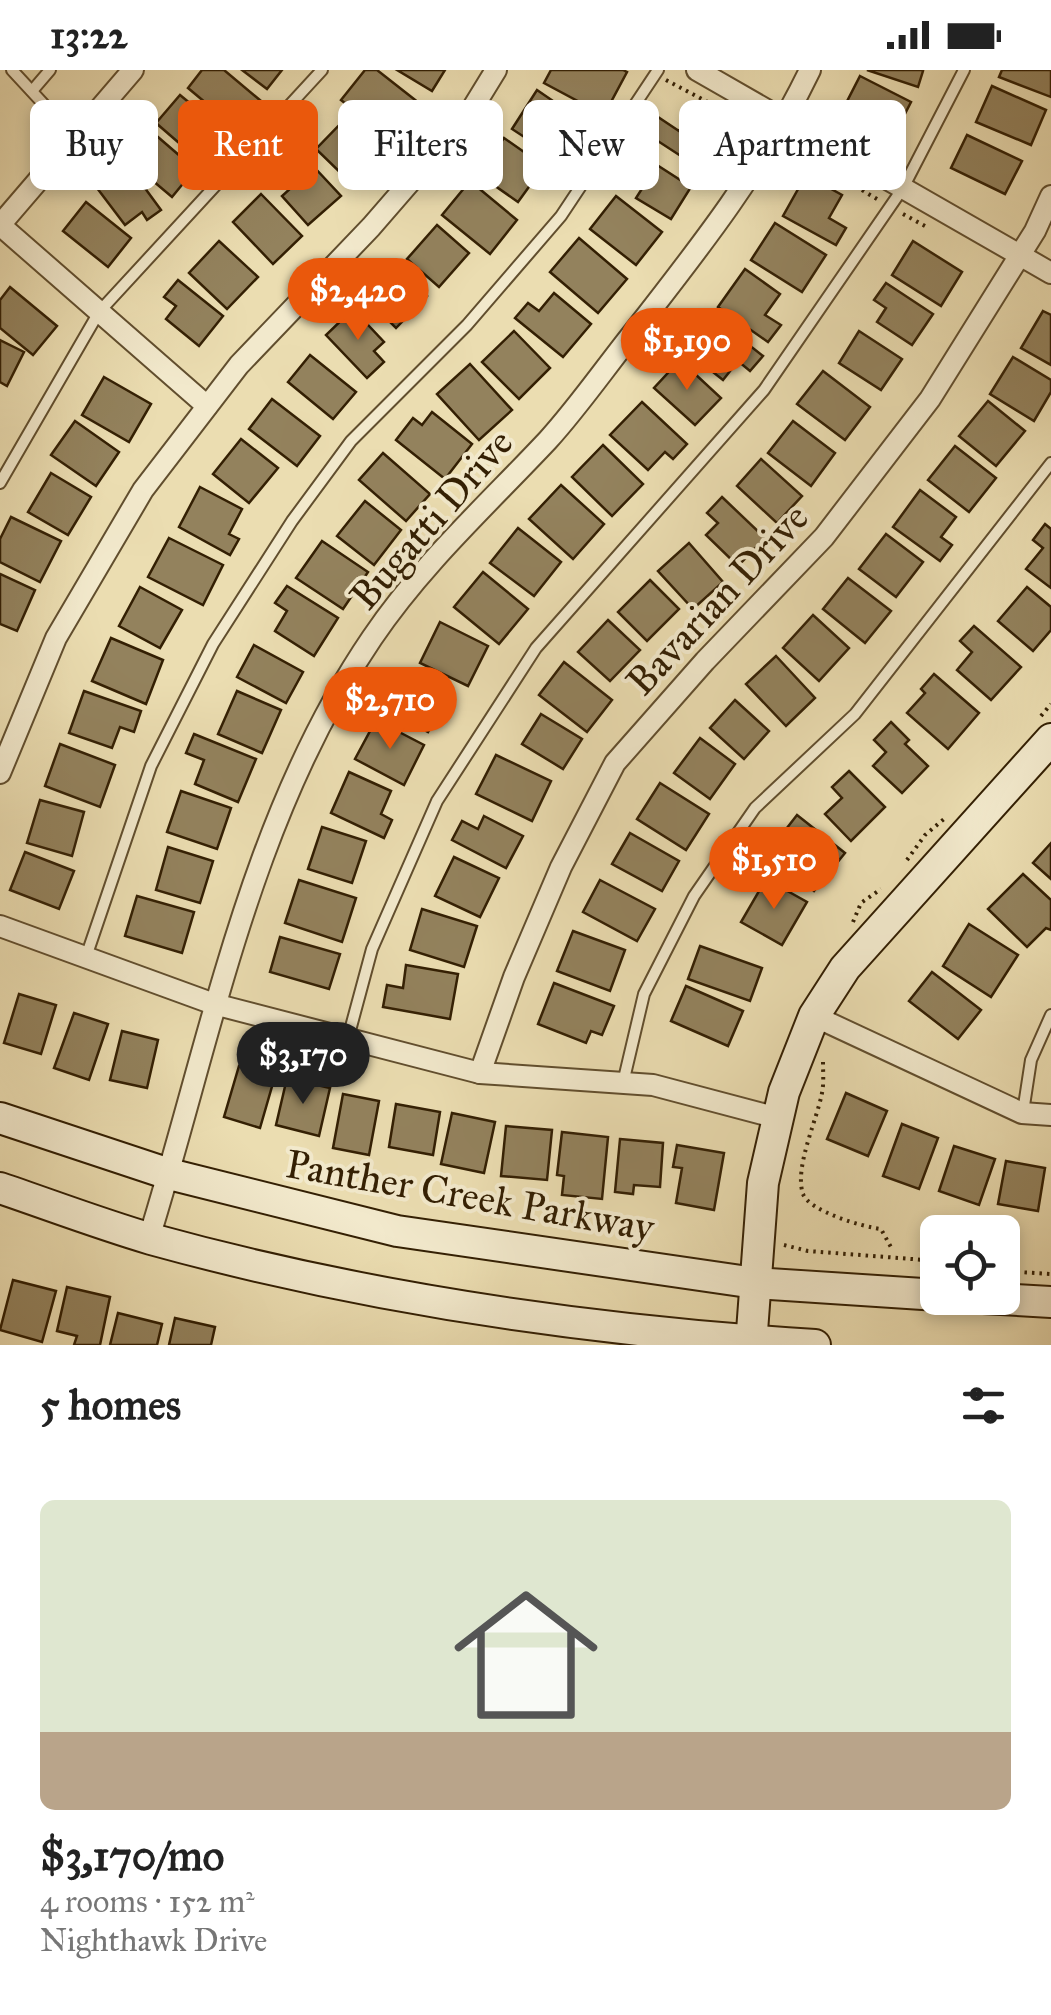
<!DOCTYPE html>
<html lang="en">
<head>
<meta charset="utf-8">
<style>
	:root { --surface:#fff; --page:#f6f6f6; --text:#222; --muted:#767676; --line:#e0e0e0; --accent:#ea580c }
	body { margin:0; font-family:"IM FELL Great Primer",serif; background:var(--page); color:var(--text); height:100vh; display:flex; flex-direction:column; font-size:38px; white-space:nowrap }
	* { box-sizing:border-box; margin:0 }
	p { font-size:32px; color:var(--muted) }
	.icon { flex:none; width:55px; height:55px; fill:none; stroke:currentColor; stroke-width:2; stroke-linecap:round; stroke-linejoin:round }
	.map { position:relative; height:1275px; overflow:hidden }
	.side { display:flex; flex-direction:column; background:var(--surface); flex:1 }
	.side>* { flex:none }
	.guide { position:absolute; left:30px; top:30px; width:992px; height:90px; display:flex; gap:20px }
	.controls { position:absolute; left:920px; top:1145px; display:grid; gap:20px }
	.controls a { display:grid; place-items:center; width:100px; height:100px; border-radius:15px; background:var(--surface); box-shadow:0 5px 15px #0003; font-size:50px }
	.price { position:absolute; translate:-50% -85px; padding:0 22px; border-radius:35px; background:var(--accent); color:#fff; font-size:32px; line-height:65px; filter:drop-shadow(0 2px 5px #0008) }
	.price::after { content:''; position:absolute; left:50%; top:60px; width:30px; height:22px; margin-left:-15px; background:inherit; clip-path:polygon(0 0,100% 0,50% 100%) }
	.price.selected { background:#222; color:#fff }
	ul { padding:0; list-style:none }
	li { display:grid; align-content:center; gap:20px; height:530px; padding:0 40px }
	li+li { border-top:2px solid var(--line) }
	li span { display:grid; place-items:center; height:310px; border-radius:15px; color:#555 }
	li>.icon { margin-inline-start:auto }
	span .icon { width:180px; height:180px; fill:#fffc; stroke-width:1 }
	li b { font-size:42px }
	h2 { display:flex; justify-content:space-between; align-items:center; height:120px; padding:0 40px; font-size:42px }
	.chip { padding:0 35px; border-radius:15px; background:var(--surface); box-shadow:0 5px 15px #0003; font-size:35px; line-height:90px }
	.chip.selected { background:var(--accent); color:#fff }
	.status { display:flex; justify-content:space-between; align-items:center; height:70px; padding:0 50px; background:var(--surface); direction:ltr }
	.status svg { height:28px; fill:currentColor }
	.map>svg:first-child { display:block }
	.building { fill:#93825d; stroke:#331f03; stroke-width:2.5 }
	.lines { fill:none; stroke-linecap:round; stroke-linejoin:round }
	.lane-casing { stroke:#614e2e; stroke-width:14 }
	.street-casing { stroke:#614e2e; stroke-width:24 }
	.secondary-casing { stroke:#331f03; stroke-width:34 }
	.path { stroke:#331f03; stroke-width:4; stroke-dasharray:2.5 5; stroke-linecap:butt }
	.lane { stroke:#f2e9cc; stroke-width:10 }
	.street { stroke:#f2e9cc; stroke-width:20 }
	.secondary { stroke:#f2e9cc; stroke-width:30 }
	.labels { text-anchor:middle; stroke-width:8; stroke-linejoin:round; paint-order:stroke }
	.street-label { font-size:40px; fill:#331f03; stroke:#f2e9cc }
</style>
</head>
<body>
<div class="status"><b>13:22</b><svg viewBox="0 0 49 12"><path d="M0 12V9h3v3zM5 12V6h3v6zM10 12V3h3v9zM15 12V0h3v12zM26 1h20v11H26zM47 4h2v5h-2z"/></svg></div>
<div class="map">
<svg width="1051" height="1275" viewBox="0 0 1051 1275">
	<rect width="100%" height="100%" fill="#ebddb1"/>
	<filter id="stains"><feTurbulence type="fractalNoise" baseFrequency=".002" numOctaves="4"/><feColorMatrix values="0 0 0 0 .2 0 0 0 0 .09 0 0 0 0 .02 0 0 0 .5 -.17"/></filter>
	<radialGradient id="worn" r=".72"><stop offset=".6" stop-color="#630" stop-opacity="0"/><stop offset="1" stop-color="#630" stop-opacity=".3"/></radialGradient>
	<g class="building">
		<polygon points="202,0 224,0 261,31 237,59 188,18"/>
		<polygon points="242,0 282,0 267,19"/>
		<polygon points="365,0 377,0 419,33 390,69 341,30"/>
		<polygon points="397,0 445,0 432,21"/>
		<polygon points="551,0 623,0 627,2 604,45 544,13"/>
		<polygon points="867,0 921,0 923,1 918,17"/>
		<polygon points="1002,0 1051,0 1051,27 999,7"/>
		<polygon points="860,6 911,32 891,71 840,45"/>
		<polygon points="992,16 1046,40 1031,75 976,52"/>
		<polygon points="537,20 572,44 557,66 575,77 564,93 512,59"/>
		<polygon points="180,25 226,63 201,92 156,53"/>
		<polygon points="693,39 729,63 704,101 647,64 658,47 679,61"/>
		<polygon points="348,46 381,78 349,111 316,79"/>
		<polygon points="151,61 195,99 172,127 127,89"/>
		<polygon points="967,65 1022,91 1005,124 951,98"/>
		<polygon points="504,68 544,96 518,132 478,104"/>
		<polygon points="128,95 161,140 147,150 142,142 125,155 97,118"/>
		<polygon points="657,95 691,117 671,149 636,128"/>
		<polygon points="314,97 341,126 308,155 282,126"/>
		<polygon points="806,105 842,125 829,148 846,158 836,175 783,146"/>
		<polygon points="470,111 517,150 490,184 442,145"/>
		<polygon points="261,124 302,166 273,194 233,152"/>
		<polygon points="616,126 662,162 636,195 590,159"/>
		<polygon points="86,132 131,168 108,197 63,161"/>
		<polygon points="775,153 826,185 802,222 751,190"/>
		<polygon points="437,155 469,183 439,217 407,189"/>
		<polygon points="579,168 627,209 598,243 550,202"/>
		<polygon points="219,171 258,207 227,239 189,203"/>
		<polygon points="913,171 962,202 941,236 892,205"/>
		<polygon points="398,197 427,226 396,258 367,229"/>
		<polygon points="745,199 780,224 765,245 781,255 768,272 718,237"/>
		<polygon points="178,210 223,246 199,276 166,249 176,236 164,227"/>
		<polygon points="886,213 933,244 912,275 877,252 886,238 874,230"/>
		<polygon points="10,217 57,256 33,285 0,258 0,230"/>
		<polygon points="554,223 591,254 563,287 515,248 528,233 539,241"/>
		<polygon points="353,239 384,272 374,281 384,292 367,308 326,265"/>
		<polygon points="1043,241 1051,245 1051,295 1021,278"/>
		<polygon points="711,245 763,286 750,301 738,291 723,310 684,279"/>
		<polygon points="514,261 550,298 519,329 482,292"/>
		<polygon points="859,261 902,289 881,320 839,293"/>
		<polygon points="0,270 24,282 7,316 0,312"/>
		<polygon points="310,285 356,322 333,349 288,312"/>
		<polygon points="1013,287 1051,310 1051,322 1034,351 990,324"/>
		<polygon points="680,290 721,328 695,355 654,318"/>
		<polygon points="470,294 512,340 479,370 437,324"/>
		<polygon points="823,301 870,337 845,370 797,334"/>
		<polygon points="104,307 151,334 129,372 82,345"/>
		<polygon points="272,329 320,366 297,396 249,359"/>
		<polygon points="988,331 1025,361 996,396 959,366"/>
		<polygon points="642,332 687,374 673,389 665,382 648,400 610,365"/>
		<polygon points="432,342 472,374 445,409 396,370 413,348 422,355"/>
		<polygon points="75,351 119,382 96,416 51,385"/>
		<polygon points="793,351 835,383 811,416 768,383"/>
		<polygon points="241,369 278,398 249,433 213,404"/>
		<polygon points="603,375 643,414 612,446 572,407"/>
		<polygon points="955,376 996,408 969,442 928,410"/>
		<polygon points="383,383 430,424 406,451 359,410"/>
		<polygon points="761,389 802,426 777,453 737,416"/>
		<polygon points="51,403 91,427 68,465 28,442"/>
		<polygon points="561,415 604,454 573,489 529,449"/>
		<polygon points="200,417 242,439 229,464 239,469 230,485 179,457"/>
		<polygon points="920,420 956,447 941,467 952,475 940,491 893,457"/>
		<polygon points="722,427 765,468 738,496 706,465 718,453 707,443"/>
		<polygon points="365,431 401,460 374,495 337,466"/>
		<polygon points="11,447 61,471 40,512 0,492 0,469"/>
		<polygon points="1045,454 1051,459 1051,518 1026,499 1043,478 1033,470"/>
		<polygon points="518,458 561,492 534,526 490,493"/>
		<polygon points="886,464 923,492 896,527 859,499"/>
		<polygon points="169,468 223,495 203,535 148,507"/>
		<polygon points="322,471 368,502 343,539 296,508"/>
		<polygon points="689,473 723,512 693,539 658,501"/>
		<polygon points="483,502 528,539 499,574 454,537"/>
		<polygon points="0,504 35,520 17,561 0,554"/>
		<polygon points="848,508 891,541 865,573 823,539"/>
		<polygon points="650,510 679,539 647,571 618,542"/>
		<polygon points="287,516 338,548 314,586 275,561 287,541 275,533"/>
		<polygon points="140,517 182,540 160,578 119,556"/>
		<polygon points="1027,517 1051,537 1051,560 1033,581 998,551"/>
		<polygon points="813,545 849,578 819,611 783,578"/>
		<polygon points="608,550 640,580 610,611 578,582"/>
		<polygon points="440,552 488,576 468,616 420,593"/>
		<polygon points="974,556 1021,597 991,630 957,600 972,582 960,571"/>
		<polygon points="111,568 163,590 146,634 92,611"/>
		<polygon points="254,575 303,602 286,633 237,607"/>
		<polygon points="776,586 815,628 786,656 746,614"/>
		<polygon points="564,592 612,630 587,662 539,625"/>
		<polygon points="408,599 450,624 428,662 386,638"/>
		<polygon points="934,604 979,643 948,679 907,643 925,623 921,619"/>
		<polygon points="84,621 141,641 134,662 120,657 112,678 69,663"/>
		<polygon points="237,621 281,640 262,683 218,664"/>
		<polygon points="735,630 769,661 744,689 710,658"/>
		<polygon points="541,644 582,669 563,699 522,674"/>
		<polygon points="376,650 424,675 404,715 355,689"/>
		<polygon points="891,652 909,670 905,674 928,696 902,723 873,696 886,682 874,670"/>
		<polygon points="194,664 256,689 238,732 195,714 204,690 186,683"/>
		<polygon points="700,668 735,694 710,729 674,703"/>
		<polygon points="60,674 115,695 100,737 45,716"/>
		<polygon points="496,685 551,711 532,751 476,724"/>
		<polygon points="849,701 885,737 851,771 825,744 842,728 832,717"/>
		<polygon points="349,702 391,721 381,744 392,750 384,768 331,743"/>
		<polygon points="660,713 709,744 686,780 637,749"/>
		<polygon points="181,721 231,738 217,779 167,762"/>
		<polygon points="40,730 84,742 72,786 27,773"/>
		<polygon points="797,745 845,783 814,821 782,794 797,775 783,763"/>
		<polygon points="484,746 523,766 506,798 452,770 462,751 478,759"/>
		<polygon points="322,757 366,771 352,813 308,799"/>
		<polygon points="630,763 679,791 662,821 612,794"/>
		<polygon points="1051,773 1051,809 1033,793"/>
		<polygon points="168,777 213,791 200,833 156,820"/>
		<polygon points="25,782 74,801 59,839 10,820"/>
		<polygon points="454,787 499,808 480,847 435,826"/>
		<polygon points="1023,804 1051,830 1051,860 1046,858 1027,877 988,839"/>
		<polygon points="766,809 807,832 782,875 741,852"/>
		<polygon points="299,810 356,828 342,872 285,853"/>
		<polygon points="600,810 655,839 637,871 583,842"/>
		<polygon points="137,826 194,842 182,883 125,866"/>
		<polygon points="422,839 477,856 464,897 410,880"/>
		<polygon points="969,854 1018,885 991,927 943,896"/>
		<polygon points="573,861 625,880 610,921 557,901"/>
		<polygon points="280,867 340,884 329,919 270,902"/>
		<polygon points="700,876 762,898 750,931 688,909"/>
		<polygon points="406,895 458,904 450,949 383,937 387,915 403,918"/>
		<polygon points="932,902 981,940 958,969 909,931"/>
		<polygon points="554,913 614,936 602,965 591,961 586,973 538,954"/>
		<polygon points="686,916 743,941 728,976 671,951"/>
		<polygon points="19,924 56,935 41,984 4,973"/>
		<polygon points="74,943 108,954 89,1010 54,998"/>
		<polygon points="122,961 158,970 147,1018 110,1010"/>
		<polygon points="239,996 275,1006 260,1058 224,1047"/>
		<polygon points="287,1008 330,1018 319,1066 276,1055"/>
		<polygon points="846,1023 887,1041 868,1086 827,1069"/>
		<polygon points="343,1024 379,1031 369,1085 333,1078"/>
		<polygon points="396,1034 440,1042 433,1085 389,1077"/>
		<polygon points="452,1043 495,1052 484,1103 441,1094"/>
		<polygon points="902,1054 938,1068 919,1119 883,1106"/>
		<polygon points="506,1056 552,1060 547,1110 501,1106"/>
		<polygon points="562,1062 608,1067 602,1129 562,1125 564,1106 557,1105"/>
		<polygon points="620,1069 663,1073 660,1117 634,1115 633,1124 615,1122"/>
		<polygon points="677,1075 724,1083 714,1140 676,1133 682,1098 673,1097"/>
		<polygon points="954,1076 995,1089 979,1135 939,1121"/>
		<polygon points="1006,1091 1045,1098 1038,1141 998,1134"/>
		<polygon points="13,1210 56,1221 42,1272 0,1260"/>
		<polygon points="67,1217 110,1227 100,1275 74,1275 77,1266 57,1261"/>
		<polygon points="118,1243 162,1254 157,1275 110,1275"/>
		<polygon points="175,1248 215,1257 211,1275 169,1275"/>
	</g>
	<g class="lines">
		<g class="lane-casing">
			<g id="lane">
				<polyline points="12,0 74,67"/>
				<polyline points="32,21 50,0"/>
				<polyline points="0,413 99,242 322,0"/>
				<polyline points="86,887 151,696 213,574 292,451 351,371 467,255 561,146 658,0"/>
				<polyline points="348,968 372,879 437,731 536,578 764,320 903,118 964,0"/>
				<polyline points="623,1013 644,924 694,826 755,738 855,644 1051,393"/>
				<polyline points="1023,1042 1031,990 1051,945"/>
			</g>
		</g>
		<g class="street-casing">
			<g id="street">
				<polyline points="697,0 1051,203"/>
				<polyline points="0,155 207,336"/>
				<polyline points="0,155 133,0"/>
				<polyline points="0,703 56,568 143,420 239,295 371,157 469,44 496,0"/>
				<polyline points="0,856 214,934 480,1003 653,1015 778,1048"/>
				<polyline points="814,946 1022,1043 1051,1045"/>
				<polyline points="480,1003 514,907 561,797 615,693 705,591 824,467 930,329 1035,161 1051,126"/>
				<path d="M149 1168C212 965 250 747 372 568 422 494 488 434 548 370 578 337 605 298 633 263 698 180 764 96 810 0"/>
			</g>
		</g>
		<g class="secondary-casing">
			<g id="secondary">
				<polyline points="0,1048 169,1104 397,1161 755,1213 938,1225"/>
				<path d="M0 1118C50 1135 100 1154 151 1169 368 1229 591 1261 815 1275"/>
				<polyline points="983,1228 1051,1232"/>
				<polyline points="751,1275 763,1113 784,1022 814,946 845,898 1051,669"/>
			</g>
		</g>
		<g class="path">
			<polyline points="666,10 740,49 752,59 758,59"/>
			<polyline points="791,78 877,129"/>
			<polyline points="903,144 925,156"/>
			<polyline points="1041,646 1051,634"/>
			<polyline points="907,790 925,765 944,749"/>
			<polyline points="853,852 861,833 881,819"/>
			<path d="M823 992C823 1002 824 1013 822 1023 817 1050 794 1098 803 1124 809 1141 863 1157 881 1159L892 1179"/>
			<polyline points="784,1175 808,1181 938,1191"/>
			<polyline points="1002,1201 1051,1204"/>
		</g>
		<use href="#lane" class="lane"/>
		<use href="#street" class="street"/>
		<use href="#secondary" class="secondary"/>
	</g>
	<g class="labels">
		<g class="street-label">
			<text transform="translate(431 449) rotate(-49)" y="14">Bugatti Drive</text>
			<text transform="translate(717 529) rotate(-47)" y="14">Bavarian Drive</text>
			<text transform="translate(470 1125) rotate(10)" y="14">Panther Creek Parkway</text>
		</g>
	</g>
	<rect width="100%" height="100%" filter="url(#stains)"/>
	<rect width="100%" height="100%" fill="url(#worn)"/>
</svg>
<div class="controls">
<a><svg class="icon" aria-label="locate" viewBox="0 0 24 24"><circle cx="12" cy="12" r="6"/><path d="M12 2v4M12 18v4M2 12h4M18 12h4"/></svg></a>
</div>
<b class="price" style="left:358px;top:273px">$2,420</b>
<b class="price" style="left:687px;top:323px">$1,190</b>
<b class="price" style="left:390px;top:682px">$2,710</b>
<b class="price" style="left:774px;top:842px">$1,510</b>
<b class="price selected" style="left:303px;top:1037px">$3,170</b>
<div class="guide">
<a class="chip">Buy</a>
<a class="chip selected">Rent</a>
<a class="chip">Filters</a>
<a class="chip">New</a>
<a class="chip">Apartment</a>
</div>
</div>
<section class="side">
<h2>5 homes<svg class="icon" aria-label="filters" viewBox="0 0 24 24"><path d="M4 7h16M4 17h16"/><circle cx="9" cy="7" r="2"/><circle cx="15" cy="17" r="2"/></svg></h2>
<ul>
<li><span style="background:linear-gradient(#dfe7d0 75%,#b9a48a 0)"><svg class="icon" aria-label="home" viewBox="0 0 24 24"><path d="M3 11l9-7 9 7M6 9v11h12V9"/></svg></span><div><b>$3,170/mo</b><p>4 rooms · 152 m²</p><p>Nighthawk Drive</p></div></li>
</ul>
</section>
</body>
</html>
